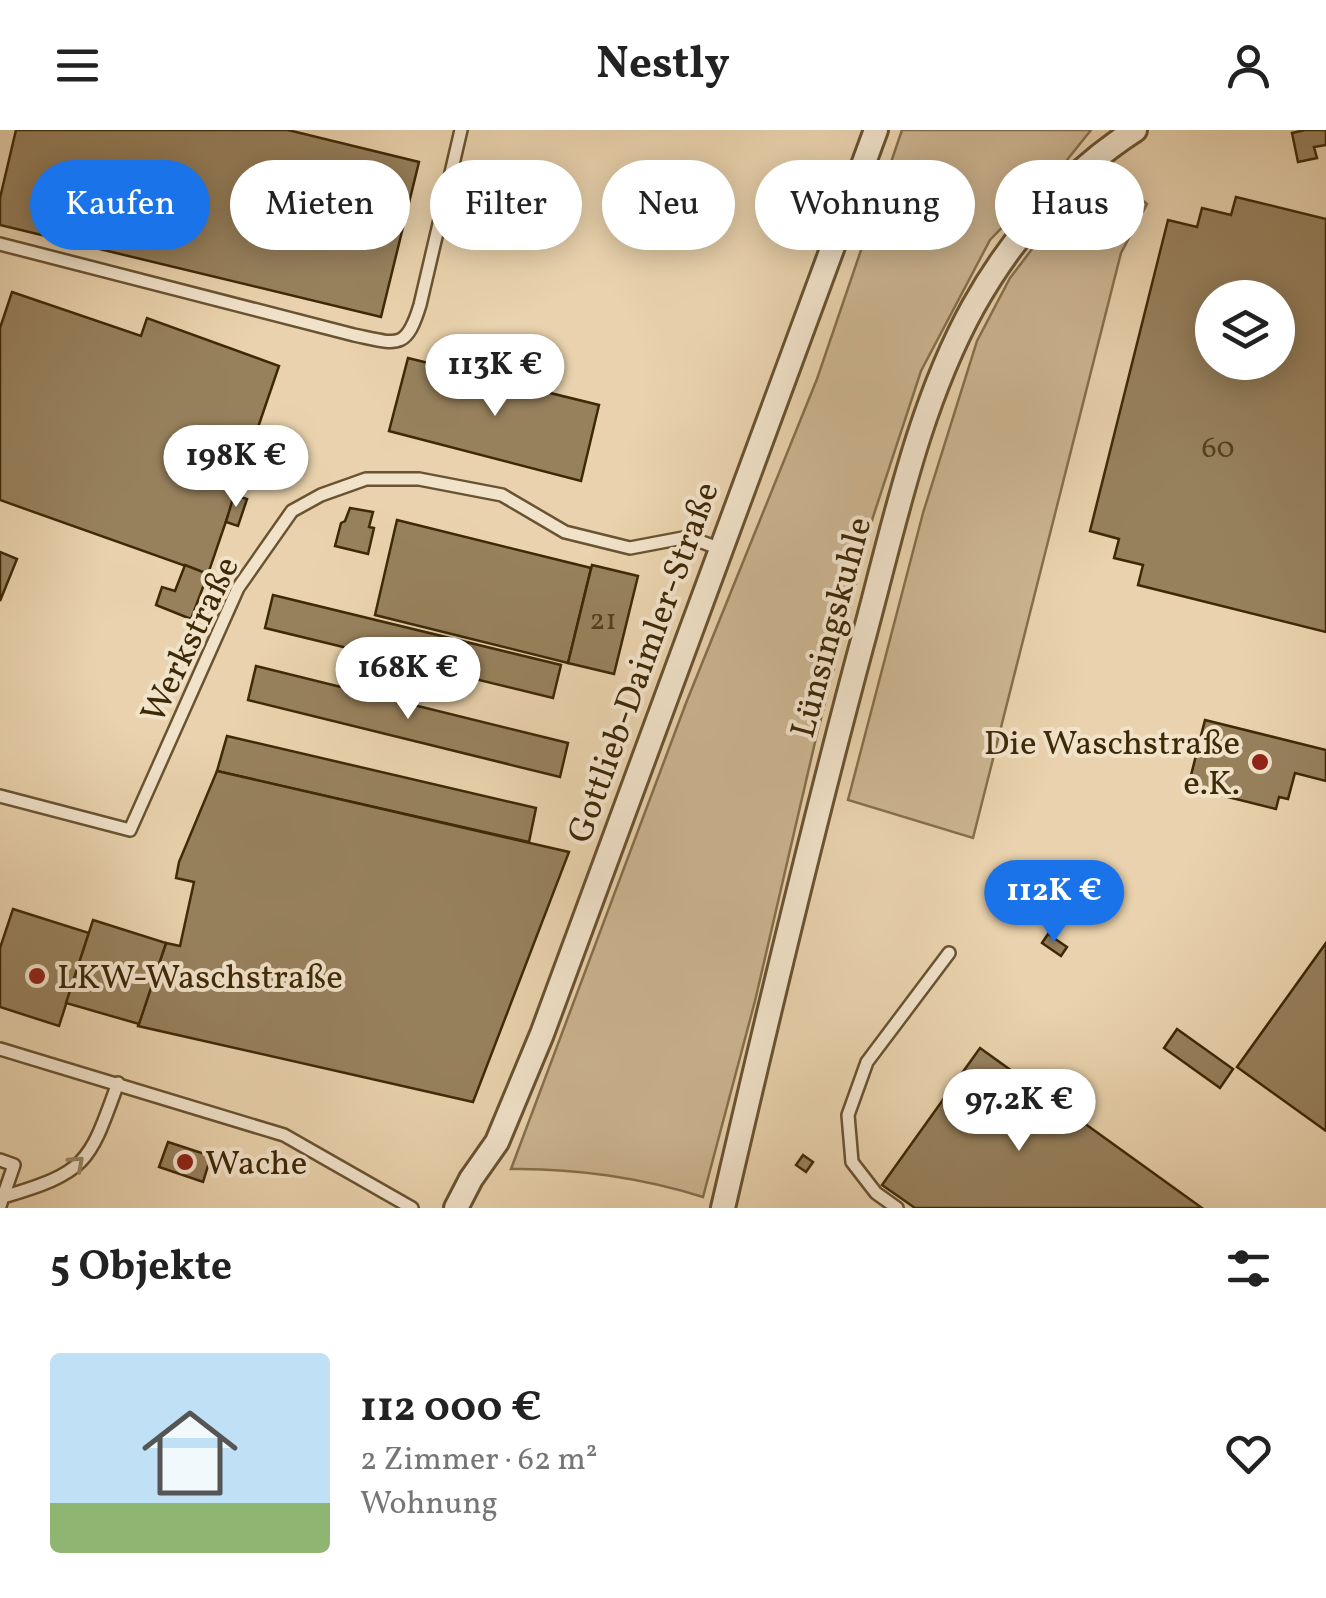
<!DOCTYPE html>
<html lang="de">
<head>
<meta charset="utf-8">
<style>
	:root { --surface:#fff; --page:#f6f6f6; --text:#222; --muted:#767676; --line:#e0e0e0; --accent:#1a73e8 }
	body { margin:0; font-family:Vollkorn,serif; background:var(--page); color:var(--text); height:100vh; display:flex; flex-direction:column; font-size:38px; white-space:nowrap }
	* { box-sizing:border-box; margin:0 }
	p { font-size:32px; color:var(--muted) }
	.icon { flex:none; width:55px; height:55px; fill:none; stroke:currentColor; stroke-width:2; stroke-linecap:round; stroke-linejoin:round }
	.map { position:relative; height:1078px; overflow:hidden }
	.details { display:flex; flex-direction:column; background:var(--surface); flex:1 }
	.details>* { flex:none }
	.hud { position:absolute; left:30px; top:30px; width:1268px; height:90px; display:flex; gap:20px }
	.controls { position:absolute; left:1195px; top:150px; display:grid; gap:20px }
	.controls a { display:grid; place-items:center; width:100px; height:100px; border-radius:50%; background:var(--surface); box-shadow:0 5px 25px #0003; font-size:50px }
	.price { position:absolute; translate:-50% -85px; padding:0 22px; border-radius:35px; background:#fff; color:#222; font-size:32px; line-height:65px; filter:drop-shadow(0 2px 5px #0008) }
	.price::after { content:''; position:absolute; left:50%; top:60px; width:30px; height:22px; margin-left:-15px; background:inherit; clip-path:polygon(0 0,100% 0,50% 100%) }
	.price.current { background:var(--accent); color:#fff }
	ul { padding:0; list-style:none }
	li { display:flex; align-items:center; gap:30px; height:250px; padding:0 50px }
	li+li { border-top:2px solid var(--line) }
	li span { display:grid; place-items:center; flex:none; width:280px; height:200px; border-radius:10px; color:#555 }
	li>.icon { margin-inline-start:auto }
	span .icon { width:120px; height:120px; fill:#fffc; stroke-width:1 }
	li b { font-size:42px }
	h2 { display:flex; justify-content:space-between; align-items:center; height:120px; padding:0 50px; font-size:42px }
	.pill { padding:0 35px; border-radius:45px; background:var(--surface); box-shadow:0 5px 25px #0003; font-size:35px; line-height:90px }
	.pill.current { background:var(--accent); color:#fff }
	header { display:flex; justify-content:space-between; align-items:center; height:130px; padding:0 50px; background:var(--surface); font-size:45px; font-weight:700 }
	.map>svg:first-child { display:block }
	.green { fill:#ccb591; stroke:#856f4c; stroke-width:2.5 }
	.building { fill:#97815d; stroke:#3e2907; stroke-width:2.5; fill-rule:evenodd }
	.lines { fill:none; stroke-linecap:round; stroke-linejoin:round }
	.lane-casing { stroke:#695330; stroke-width:16 }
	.street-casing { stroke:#695330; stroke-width:28 }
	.lane { stroke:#f1e2ca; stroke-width:11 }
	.street { stroke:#f1e2ca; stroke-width:22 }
	.oneway { stroke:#988668 }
	.poi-dot { fill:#8f2418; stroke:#f1e2ca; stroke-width:4 }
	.labels { text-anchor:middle; stroke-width:8; stroke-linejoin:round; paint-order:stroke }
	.number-label { font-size:30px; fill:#543f1c }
	.street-label { font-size:35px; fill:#3e2907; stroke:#f1e2ca }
	.poi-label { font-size:35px; fill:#3e2907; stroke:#f1e2ca; text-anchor:start }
</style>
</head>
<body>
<header><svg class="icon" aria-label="menu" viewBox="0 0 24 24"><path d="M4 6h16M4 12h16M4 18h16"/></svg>Nestly<svg class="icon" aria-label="person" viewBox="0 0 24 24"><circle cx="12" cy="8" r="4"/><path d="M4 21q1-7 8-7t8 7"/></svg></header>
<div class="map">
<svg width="1326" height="1078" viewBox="0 0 1326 1078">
	<rect width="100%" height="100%" fill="#e9d2ad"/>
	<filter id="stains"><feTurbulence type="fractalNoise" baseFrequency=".002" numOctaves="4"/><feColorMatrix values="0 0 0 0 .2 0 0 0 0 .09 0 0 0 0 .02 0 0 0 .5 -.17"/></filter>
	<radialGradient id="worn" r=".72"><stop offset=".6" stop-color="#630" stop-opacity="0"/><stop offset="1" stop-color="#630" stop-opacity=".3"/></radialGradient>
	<g class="green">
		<path d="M902 0H1091L1067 30 990 110 921 241 873 387 816 608 755 871 703 1067C643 1048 574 1038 511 1039L686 573 817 249Z"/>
		<polygon points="1115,45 1147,74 1121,123 973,708 848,670 923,383 977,211 1010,148 1045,102"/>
	</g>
	<g class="building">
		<polygon points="16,0 288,0 419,32 381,187 0,95 0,68"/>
		<polygon points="1305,0 1326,0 1326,15 1314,17 1317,28 1298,32 1292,3"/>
		<path d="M1236 67 1326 89V502L1138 455 1143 435 1114 428 1119 409 1090 401 1168 90 1197 97 1202 78 1231 85ZM1212 168H1278V232H1212Z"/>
		<polygon points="12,162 141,206 147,188 279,236 208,444 0,370 0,198"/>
		<polygon points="408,228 599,275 581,351 389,301"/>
		<polygon points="234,365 247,369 238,396 226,392"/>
		<polygon points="350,378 373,382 369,397 374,398 368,424 335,416 341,393 345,391"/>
		<polygon points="397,390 591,438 568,533 375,485"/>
		<polygon points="0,422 17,429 0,471"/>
		<polygon points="185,435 208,444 191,489 156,475 162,457 175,461"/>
		<polygon points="592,435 638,446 614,544 568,533"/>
		<polygon points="273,465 561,535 553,568 265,498"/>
		<polygon points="256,536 568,613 560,647 248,570"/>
		<polygon points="1205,590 1326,620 1326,651 1295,643 1288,669 1279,667 1276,679 1188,657"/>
		<polygon points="227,606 536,678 529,712 217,641"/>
		<polygon points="217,641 569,722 473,972 138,896 166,813 180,816 194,752 176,748 179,732"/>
		<polygon points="13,779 89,803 59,896 0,877 0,818"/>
		<polygon points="93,790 166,813 139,894 66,873"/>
		<polygon points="1048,804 1067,817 1061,826 1042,813"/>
		<polygon points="1326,813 1326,1001 1237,937"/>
		<polygon points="1177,899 1233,939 1220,958 1164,918"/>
		<polygon points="980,918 1202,1078 915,1078 882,1055"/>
		<polygon points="168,1012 211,1026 203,1052 159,1037"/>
		<polygon points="803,1025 813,1032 806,1042 796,1035"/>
	</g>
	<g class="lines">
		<g class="lane-casing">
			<g id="lane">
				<path d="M0 114 354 205C397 214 406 221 420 175L461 0"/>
				<polyline points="0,666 130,700 238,458 292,381 321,365 366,349 419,349 502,365 565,402 630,418 688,407 721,419"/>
				<polyline points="0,919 284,1005 412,1078"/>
				<polyline points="0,1030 14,1035 3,1067"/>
				<path d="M0 1076 3 1067C88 1042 89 1033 118 953"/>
				<polyline points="897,1078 876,1063 852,1032 848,985 867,932 949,823"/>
			</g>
		</g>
		<g class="street-casing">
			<g id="street">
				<polyline points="456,1078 471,1049 497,1012 542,904 876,0"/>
				<path d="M723 1078C768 884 814 691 866 499 895 391 919 275 973 177 1012 107 1067 44 1135 0"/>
			</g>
		</g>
		<use href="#lane" class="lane"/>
		<use href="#street" class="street"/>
	</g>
	<defs><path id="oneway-chevron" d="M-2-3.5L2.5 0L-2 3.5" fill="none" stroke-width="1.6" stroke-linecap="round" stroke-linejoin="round" transform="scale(2.5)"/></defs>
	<use class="oneway" href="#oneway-chevron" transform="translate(77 1033) rotate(-42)"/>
	<g class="poi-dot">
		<circle cx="1260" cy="632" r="10"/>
		<circle cx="37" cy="846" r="10"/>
		<circle cx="185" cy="1032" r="10"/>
	</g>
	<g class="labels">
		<g class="number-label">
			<text x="1218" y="327">60</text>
			<text x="603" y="499">21</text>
		</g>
		<g class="street-label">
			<text transform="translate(830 497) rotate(-75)" y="12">Lünsingskuhle</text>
			<text transform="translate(189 509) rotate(-64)" y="12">Werkstraße</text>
			<text transform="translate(642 532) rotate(-70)" y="12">Gottlieb-Daimler-Straße</text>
		</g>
		<g class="poi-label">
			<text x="1240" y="624" text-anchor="end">Die Waschstraße<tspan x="1240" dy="40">e.K.</tspan></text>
			<text x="57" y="858">LKW-Waschstraße</text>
			<text x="205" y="1044">Wache</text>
		</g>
	</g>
	<rect width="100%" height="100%" filter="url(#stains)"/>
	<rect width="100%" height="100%" fill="url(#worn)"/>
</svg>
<div class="controls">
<a><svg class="icon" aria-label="layers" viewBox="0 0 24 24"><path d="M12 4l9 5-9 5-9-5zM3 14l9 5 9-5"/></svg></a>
</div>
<b class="price" style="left:495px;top:289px">113K €</b>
<b class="price" style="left:236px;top:380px">198K €</b>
<b class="price" style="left:408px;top:592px">168K €</b>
<b class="price current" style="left:1054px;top:815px">112K €</b>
<b class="price" style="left:1019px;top:1024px">97.2K €</b>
<div class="hud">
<a class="pill current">Kaufen</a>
<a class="pill">Mieten</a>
<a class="pill">Filter</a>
<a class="pill">Neu</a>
<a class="pill">Wohnung</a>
<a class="pill">Haus</a>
</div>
</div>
<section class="details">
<h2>5 Objekte<svg class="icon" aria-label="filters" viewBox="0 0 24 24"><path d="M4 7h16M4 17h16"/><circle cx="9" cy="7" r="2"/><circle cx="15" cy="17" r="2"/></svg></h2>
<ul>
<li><span style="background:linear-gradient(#bfe0f5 75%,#8fb573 0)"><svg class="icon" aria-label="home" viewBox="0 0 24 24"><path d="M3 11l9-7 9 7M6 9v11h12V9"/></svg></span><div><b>112 000 €</b><p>2 Zimmer · 62 m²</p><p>Wohnung</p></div><svg class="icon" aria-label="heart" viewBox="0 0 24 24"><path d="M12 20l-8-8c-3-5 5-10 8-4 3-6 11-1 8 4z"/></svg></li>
</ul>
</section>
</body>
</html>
